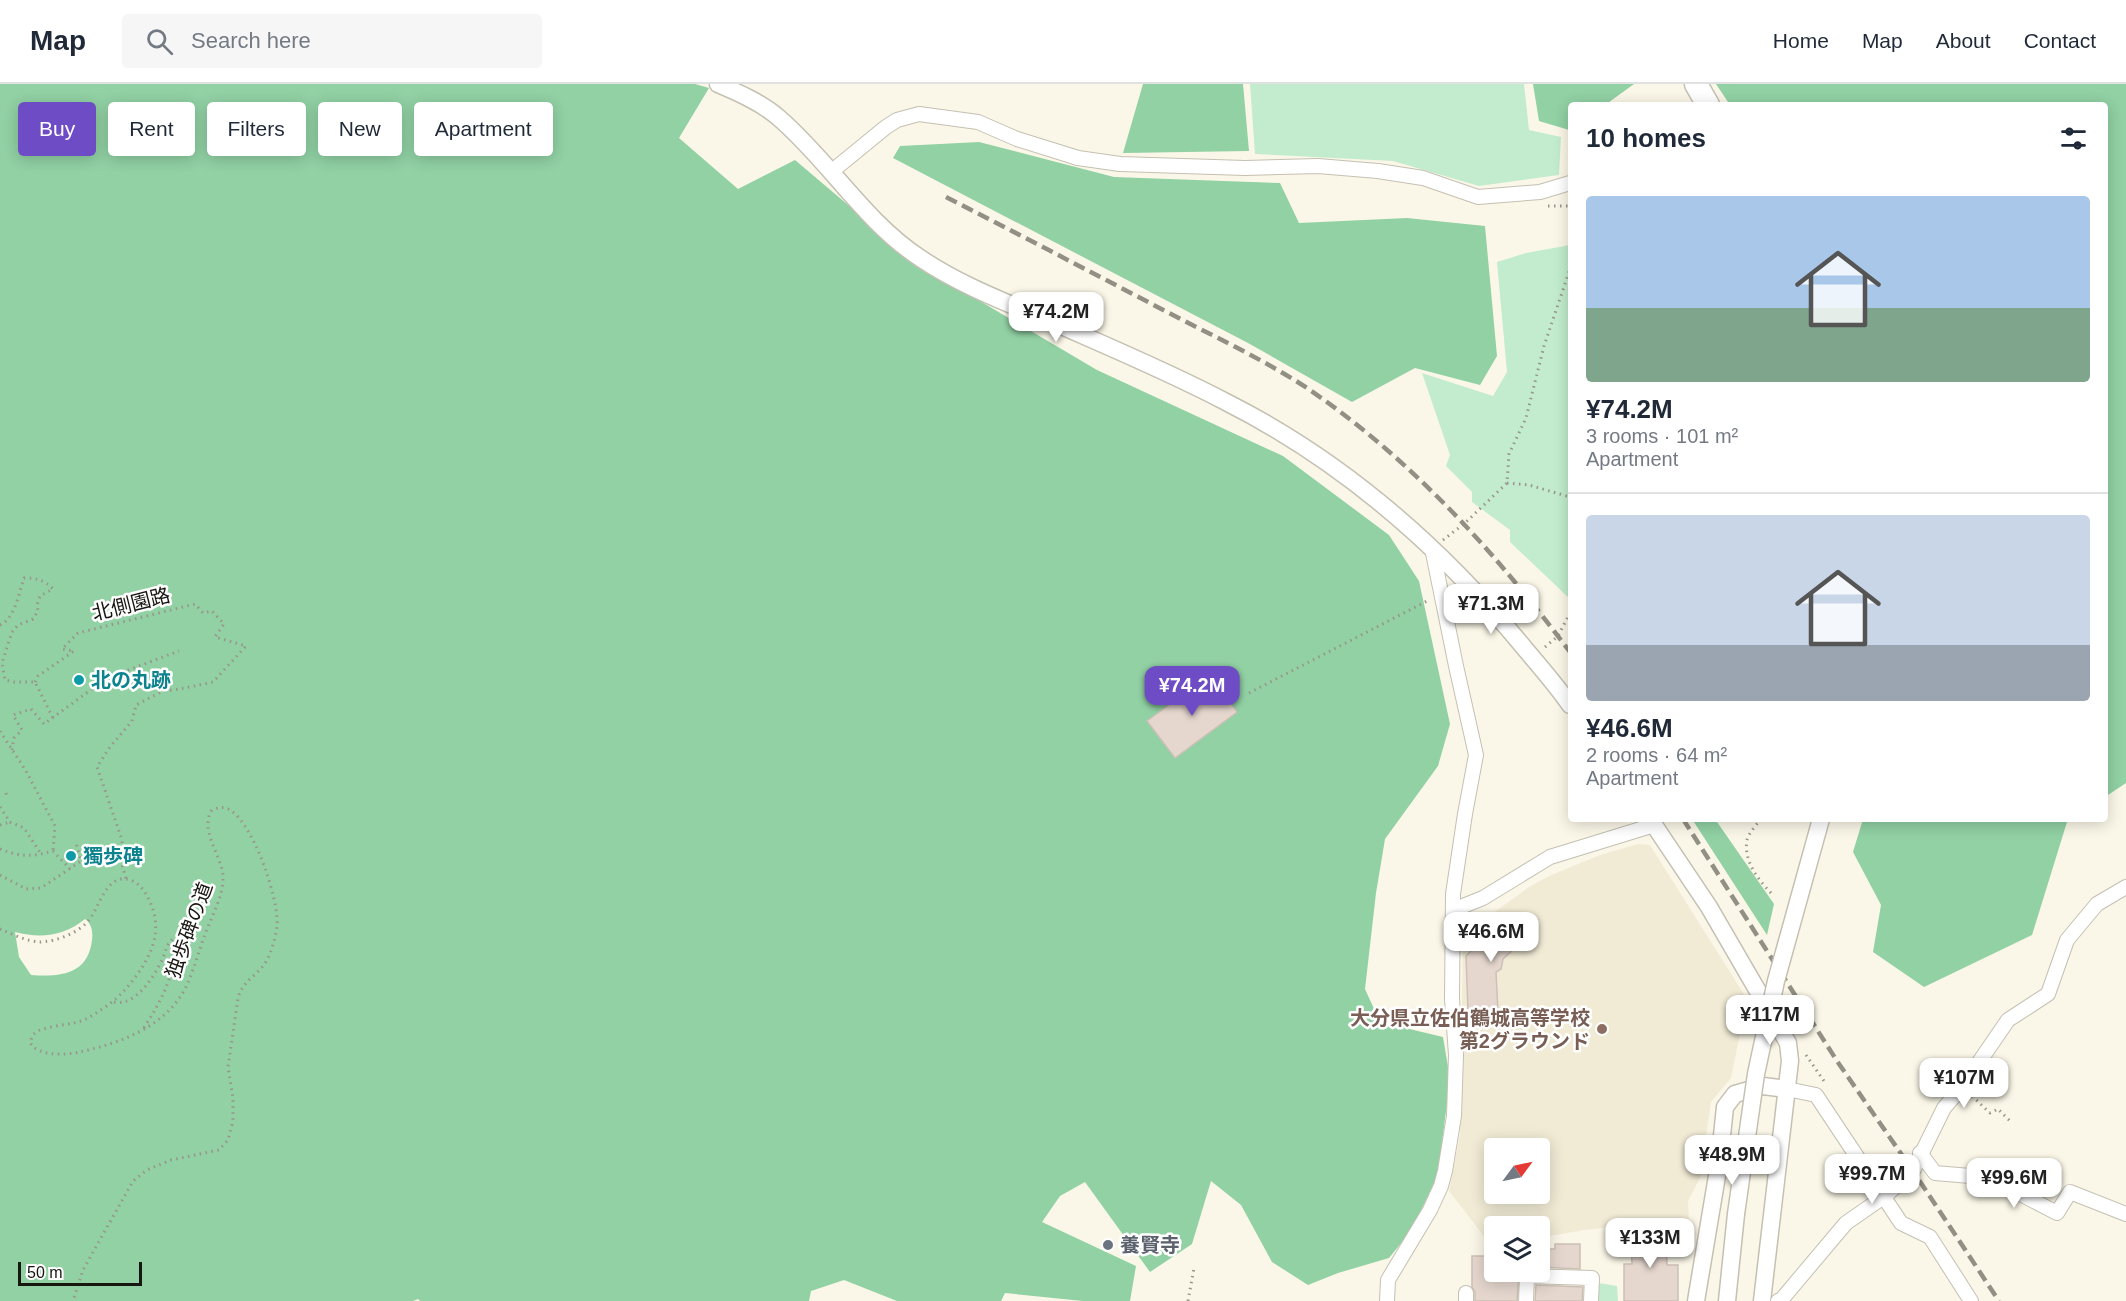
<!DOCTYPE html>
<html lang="en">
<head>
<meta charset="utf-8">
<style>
	:root { --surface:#fff; --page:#f6f6f7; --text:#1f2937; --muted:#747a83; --line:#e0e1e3; --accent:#6e4cc5 }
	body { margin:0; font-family:Arial,"Noto Sans JP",sans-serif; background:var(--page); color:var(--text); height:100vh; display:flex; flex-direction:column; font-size:22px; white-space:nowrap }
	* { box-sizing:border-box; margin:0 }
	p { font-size:20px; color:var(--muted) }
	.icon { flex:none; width:33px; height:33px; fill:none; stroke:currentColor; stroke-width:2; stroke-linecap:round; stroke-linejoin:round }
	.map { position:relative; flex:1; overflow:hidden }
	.drawer { position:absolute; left:1568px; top:18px; width:540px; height:720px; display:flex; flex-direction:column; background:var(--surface); border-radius:6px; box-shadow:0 3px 15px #0003 }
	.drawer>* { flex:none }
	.hud { position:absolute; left:18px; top:18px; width:570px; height:54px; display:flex; gap:12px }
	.needle { width:39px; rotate:57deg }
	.buttons { position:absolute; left:1484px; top:1054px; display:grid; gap:12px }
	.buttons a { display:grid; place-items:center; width:66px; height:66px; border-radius:6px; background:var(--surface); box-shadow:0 3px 15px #0003; font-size:30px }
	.scale { position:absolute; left:18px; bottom:15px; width:124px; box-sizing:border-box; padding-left:6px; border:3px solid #171611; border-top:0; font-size:16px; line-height:21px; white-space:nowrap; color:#171611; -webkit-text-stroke:4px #fff; paint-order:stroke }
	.price { position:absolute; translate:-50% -51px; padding:0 14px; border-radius:12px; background:#fff; color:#222; font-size:20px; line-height:39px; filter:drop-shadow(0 2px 3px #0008) }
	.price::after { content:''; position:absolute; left:50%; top:36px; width:18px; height:14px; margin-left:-9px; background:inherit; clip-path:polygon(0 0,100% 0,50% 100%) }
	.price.selected { background:var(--accent); color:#fff }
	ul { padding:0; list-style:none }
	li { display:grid; align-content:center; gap:12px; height:318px; padding:0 18px }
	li+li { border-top:2px solid var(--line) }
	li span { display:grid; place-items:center; height:186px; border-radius:6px; color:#555 }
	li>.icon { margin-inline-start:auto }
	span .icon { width:108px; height:108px; fill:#fffc; stroke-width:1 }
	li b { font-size:26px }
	h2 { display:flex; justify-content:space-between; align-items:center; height:72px; padding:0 18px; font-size:26px }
	.tag { padding:0 21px; border-radius:6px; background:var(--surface); box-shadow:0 3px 15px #0003; font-size:21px; line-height:54px }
	.tag.selected { background:var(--accent); color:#fff }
	header { display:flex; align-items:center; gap:36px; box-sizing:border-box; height:84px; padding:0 30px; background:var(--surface); border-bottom:2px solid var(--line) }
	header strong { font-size:28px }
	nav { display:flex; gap:33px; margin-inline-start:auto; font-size:21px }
	.search { width:420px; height:54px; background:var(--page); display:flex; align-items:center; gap:15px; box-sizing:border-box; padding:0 21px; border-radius:6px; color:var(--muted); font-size:22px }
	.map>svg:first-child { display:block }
	.built { fill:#f1ebd5; fill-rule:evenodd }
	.green { fill:#c2eccd }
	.forest { fill:#91d1a4; fill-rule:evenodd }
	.building { fill:#e5d7ce; stroke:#cdc0b7; stroke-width:1.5 }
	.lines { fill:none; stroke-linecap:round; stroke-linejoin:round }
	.minor-casing { stroke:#c4c0b2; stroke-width:16 }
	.tertiary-casing { stroke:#c4c0b2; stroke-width:19 }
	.trunk-casing { stroke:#c4c0b2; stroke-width:25 }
	.path { stroke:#98958a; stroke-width:3; stroke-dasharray:1.5 4.5; stroke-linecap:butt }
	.minor { stroke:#fff; stroke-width:14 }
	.tertiary { stroke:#fff; stroke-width:16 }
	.trunk { stroke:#fff; stroke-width:22 }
	.rail { stroke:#929085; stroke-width:4.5; stroke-dasharray:12 6; stroke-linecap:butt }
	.tertiary-bridge-casing { stroke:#c4c0b2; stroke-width:19; stroke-linecap:butt }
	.tertiary-bridge { stroke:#fff; stroke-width:16 }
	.culture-dot { fill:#0f9aa8; stroke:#fff; stroke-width:2 }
	.education-dot { fill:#8d6e63; stroke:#fff; stroke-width:2 }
	.worship-dot { fill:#6b7280; stroke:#fff; stroke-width:2 }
	.labels { text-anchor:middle; stroke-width:5; stroke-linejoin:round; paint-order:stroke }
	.street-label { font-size:20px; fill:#171611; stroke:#fff }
	.culture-label { font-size:20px; font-weight:bold; fill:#0d838f; stroke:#fff; text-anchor:start }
	.education-label { font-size:20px; font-weight:bold; fill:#785e54; stroke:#fff; text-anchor:end }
	.worship-label { font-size:20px; font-weight:bold; fill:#5b616d; stroke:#fff; text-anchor:start }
</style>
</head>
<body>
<header>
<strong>Map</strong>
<div class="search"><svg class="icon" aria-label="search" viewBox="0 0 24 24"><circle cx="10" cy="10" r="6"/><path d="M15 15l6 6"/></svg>Search here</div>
<nav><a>Home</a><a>Map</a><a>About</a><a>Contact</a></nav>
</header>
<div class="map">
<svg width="2126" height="1217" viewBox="0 0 2126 1217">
	<rect width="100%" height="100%" fill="#fbf7e8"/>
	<path class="built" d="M1638 760 1650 761 1747 915 1731 994 1711 1018 1700 1094 1688 1117 1689 1135 1584 1146 1539 1154V1143H1494L1493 1164 1449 1107 1460 1051 1463 851 1529 803 1549 792 1600 771ZM1494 1065H1539V1110H1494Z"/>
	<g class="green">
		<polygon points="1250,0 1524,0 1529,46 1561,53 1559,91 1479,102 1393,77 1255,70"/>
		<polygon points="1570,161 1570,515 1510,458 1510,446 1472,418 1472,408 1446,382 1450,371 1422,289 1493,312 1507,288 1497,178 1526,169"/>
		<polygon points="1599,1199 1617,1202 1618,1217 1598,1217"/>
	</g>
	<g class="forest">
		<path d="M0 0H695L709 4 679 54 738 105 795 76 874 143 968 210 1097 286 1283 372 1389 451 1419 497 1450 640 1438 682 1385 755 1376 809 1365 905 1380 938 1443 953 1450 995 1438 1091 1411 1147 1389 1174 1338 1189 1308 1201 1272 1178 1241 1121 1211 1097 1192 1160 1150 1188 1085 1098 1060 1112 1042 1138 1136 1182 1130 1217H1083L1005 1209 1001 1217H897L844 1196 811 1207 809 1217H420L418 1215 413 1217H0ZM85 835C92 840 93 848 92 856 88 891 60 893 31 891L19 873 15 848C41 855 64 852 85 835Z"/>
		<polygon points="1143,0 1243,0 1249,67 1123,69"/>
		<polygon points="1533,0 1634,0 1605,21 1570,21 1569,46 1539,37"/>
		<polygon points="1716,0 2126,0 2126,699 2105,713 2104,21 1730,21"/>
		<polygon points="979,58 1114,93 1280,99 1299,139 1407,134 1485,142 1497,272 1480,301 1415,284 1352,318 1248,259 893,74 900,62"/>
		<polygon points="1692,735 1715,735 1774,820 1767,851"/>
		<polygon points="1863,735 2071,735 2067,738 2032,851 1924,903 1873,868 1881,821 1853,768"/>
	</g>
	<g class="building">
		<polygon points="1210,591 1237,628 1175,674 1147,637"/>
		<polygon points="1507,829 1529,851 1503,875 1501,885 1496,888 1498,927 1468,927 1466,872"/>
		<polygon points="1666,1146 1667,1181 1678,1181 1678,1217 1624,1217 1624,1180 1632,1180 1631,1147"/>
		<polygon points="1555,1160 1580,1160 1580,1185 1539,1183 1539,1165 1555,1165"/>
		<polygon points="1472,1172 1494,1172 1494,1188 1519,1188 1517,1217 1475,1217 1475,1208 1472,1203"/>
		<polygon points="1536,1201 1583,1203 1582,1217 1535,1217"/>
	</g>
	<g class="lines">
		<g class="minor-casing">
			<g id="minor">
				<polyline points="831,88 886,43 897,36 919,30 978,38 1017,55 1078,74 1120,80 1245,84 1318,82 1378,87 1423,94 1478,113 1540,108 1570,99"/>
				<polyline points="1453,826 1483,814 1550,773 1654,741"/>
				<polyline points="1787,1005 1816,1011 1901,1139 1930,1153 1971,1217"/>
				<polyline points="1920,1069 1935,1089 1982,1093 2011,1105 2057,1129 2070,1108 2126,1130"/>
				<polyline points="1387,1217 1388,1196 1430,1126 1441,1102 1445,1087 1454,1032 1456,971 1452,915 1453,810 1465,730 1476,671 1456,582 1432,464"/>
				<polyline points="1466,1217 1466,1209"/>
				<polyline points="1526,1217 1527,1192 1592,1194 1591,1217"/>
				<polyline points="1778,1217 1782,1215 1846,1139 1885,1112 1913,1087 1944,1024 1962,1003 2008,936 2048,910 2067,856 2097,820 2126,803"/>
			</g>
		</g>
		<g class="tertiary-casing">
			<g id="tertiary">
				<path d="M718 0C739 9 762 19 779 34 829 77 864 137 920 174 960 201 1005 218 1050 237 1109 263 1169 288 1226 318 1343 377 1444 466 1526 566 1541 584 1557 602 1570 621"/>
				<polyline points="1650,735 1709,823 1788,959 1790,977 1762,1217"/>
				<polyline points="1696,1217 1719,1080 1725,1023 1735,1010 1763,1002 1787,1005"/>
				<polyline points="1727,1217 1736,1130"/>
			</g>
		</g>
		<g class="trunk-casing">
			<polyline id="trunk" points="1696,0 1708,21"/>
		</g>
		<g class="path">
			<polyline points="1548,122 1570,122"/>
			<polyline points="1507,399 1529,401 1570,413"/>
			<polyline points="1443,456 1465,439 1507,399 1509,370 1526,334 1544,262 1570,185"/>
			<path d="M0 541C15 535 19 508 24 494 36 494 45 496 53 505L40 512 37 521 38 527 33 535 18 541 12 548 2 579 5 596 14 598H35L53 634"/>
			<polyline points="1545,563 1558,552 1570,529"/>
			<polyline points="35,598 38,592 74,567 62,565 78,549 195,520 203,529 212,527 224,540 215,553 246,562 213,598 180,605 163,607 136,621 132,637 110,663 97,683 122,756 122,780 126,795"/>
			<polyline points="1249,609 1429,516"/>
			<polyline points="0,647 26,687 55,742 53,767"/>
			<polyline points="12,666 14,654 22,646 13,631 31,625 44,640 107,594 179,567"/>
			<polyline points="6,709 7,712"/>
			<polyline points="0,723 10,738 24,744 41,770"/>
			<path d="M1761 735C1756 741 1749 749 1747 756 1743 778 1760 798 1774 812"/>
			<polyline points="0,741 10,738"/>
			<path d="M0 765C21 773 32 773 53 767L70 785"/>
			<polyline points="0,791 26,805 41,804 81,777 76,759"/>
			<path d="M0 845C12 850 26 857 39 858 56 858 82 848 91 833 99 822 105 798 121 795 130 794 139 799 144 807 167 842 153 872 129 901 117 916 102 926 86 935 73 942 42 941 34 950 32 952 31 956 30 958 37 973 66 971 80 968 120 959 166 943 186 903 194 886 199 866 206 848 213 829 224 811 223 791 221 771 199 745 212 726 217 724 221 723 226 724 252 733 280 817 277 843 275 855 271 872 263 882 254 893 242 899 238 914L228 983 233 1014V1037L228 1056 219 1066 171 1076 147 1086 133 1097 83 1186 73 1217"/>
			<path d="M114 918C136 923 155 891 163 874 166 866 167 859 174 854L179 858C173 892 162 917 143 945"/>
			<polyline points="1806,971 1826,1000"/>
			<polyline points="1972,1012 1990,1029 1998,1025 2012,1039"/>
			<polyline points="1188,1217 1194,1184"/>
		</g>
		<use href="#minor" class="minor"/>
		<use href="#tertiary" class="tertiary"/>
		<use href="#trunk" class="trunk"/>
		<g class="rail">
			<path d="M946 113C1020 151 1093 189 1167 228 1215 253 1265 276 1310 306 1414 378 1495 468 1570 568"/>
			<polyline points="1683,735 1837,977 1913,1087 1999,1217"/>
		</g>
		<g class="tertiary-bridge-casing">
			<polyline id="tertiary-bridge" points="1736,1130 1756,990 1776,897 1821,735"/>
		</g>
		<use href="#tertiary-bridge" class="tertiary-bridge"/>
	</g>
	<g class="culture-dot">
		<circle cx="79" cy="596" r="6"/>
		<circle cx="71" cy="772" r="6"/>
	</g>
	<circle class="education-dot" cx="1602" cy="945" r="6"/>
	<circle class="worship-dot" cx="1108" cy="1161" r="6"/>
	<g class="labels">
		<g class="street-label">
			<text transform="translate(131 520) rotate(-14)" y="7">北側園路</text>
			<text transform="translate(189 846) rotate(-70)" y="7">独歩碑の道</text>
		</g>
		<g class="culture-label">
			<text x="91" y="603">北の丸跡</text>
			<text x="83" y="779">獨歩碑</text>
		</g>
		<g class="education-label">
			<text x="1590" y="941">大分県立佐伯鶴城高等学校<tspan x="1590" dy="23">第2グラウンド</tspan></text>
		</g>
		<g class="worship-label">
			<text x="1120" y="1168">養賢寺</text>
		</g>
	</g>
</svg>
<div class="buttons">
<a><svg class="needle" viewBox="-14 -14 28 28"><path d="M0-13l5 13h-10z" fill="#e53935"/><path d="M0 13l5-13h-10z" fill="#747a83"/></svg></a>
<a><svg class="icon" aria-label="layers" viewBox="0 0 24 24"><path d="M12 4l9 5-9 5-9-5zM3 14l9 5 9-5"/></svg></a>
</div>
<div class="scale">50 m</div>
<b class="price" style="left:1056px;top:259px">¥74.2M</b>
<b class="price" style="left:1491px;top:551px">¥71.3M</b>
<b class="price selected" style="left:1192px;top:633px">¥74.2M</b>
<b class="price" style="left:1491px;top:879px">¥46.6M</b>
<b class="price" style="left:1770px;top:962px">¥117M</b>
<b class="price" style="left:1964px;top:1025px">¥107M</b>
<b class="price" style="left:1732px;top:1102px">¥48.9M</b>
<b class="price" style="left:1872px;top:1121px">¥99.7M</b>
<b class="price" style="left:2014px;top:1125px">¥99.6M</b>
<b class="price" style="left:1650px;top:1185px">¥133M</b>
<div class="hud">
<a class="tag selected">Buy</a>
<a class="tag">Rent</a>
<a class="tag">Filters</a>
<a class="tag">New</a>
<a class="tag">Apartment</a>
</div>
<section class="drawer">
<h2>10 homes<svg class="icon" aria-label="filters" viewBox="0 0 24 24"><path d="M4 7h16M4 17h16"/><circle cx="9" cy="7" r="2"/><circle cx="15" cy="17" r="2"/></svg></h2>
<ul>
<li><span style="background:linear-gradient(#a9c7e8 60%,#7fa58c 0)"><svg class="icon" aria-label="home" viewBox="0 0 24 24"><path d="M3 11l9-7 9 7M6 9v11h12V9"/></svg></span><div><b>¥74.2M</b><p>3 rooms · 101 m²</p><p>Apartment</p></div></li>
<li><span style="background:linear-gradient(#c9d6e8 70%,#9aa5b1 0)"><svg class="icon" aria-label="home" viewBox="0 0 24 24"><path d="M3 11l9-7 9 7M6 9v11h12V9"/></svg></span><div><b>¥46.6M</b><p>2 rooms · 64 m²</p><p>Apartment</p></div></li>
</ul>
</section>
</div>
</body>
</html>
